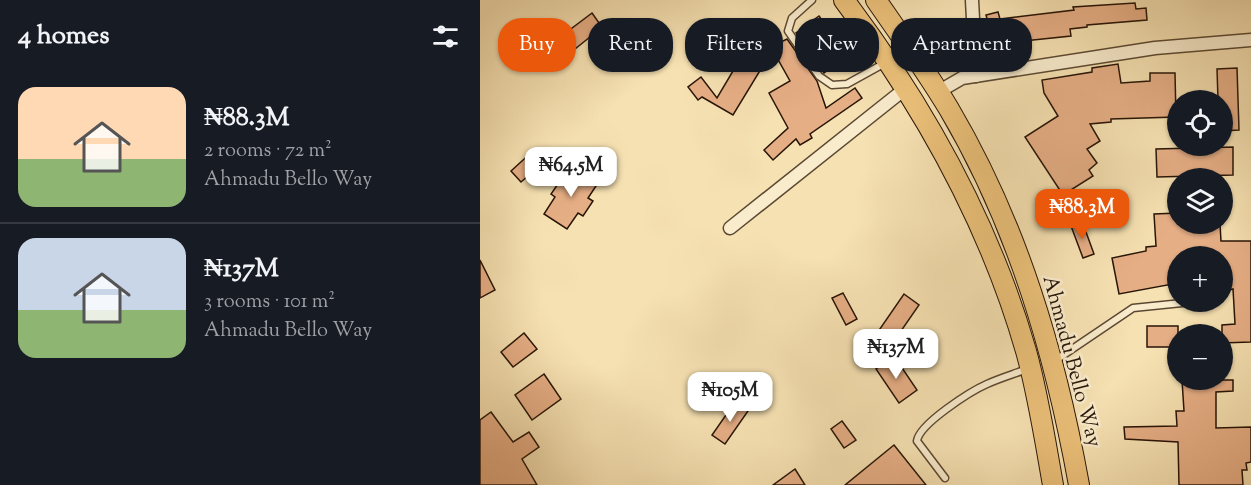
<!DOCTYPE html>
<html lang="en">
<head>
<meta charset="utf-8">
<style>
	:root { --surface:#171b24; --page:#20242c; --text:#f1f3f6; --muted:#9ea1a6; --line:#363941; --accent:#ea580c }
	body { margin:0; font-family:"Sorts Mill Goudy",serif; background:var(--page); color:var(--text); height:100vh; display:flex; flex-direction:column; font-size:22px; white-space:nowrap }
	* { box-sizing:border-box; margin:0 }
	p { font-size:20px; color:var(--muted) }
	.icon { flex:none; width:33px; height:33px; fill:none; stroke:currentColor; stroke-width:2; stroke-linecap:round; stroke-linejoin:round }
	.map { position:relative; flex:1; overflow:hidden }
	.drawer { display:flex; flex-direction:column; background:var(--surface); width:480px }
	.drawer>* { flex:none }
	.hud { position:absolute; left:18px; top:18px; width:570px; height:54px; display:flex; gap:12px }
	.buttons { position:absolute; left:687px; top:90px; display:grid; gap:12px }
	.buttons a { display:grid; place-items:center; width:66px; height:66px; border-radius:50%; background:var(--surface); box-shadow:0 2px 4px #0004; font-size:30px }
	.price { position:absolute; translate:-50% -51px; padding:0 14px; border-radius:12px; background:#fff; color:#222; font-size:20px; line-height:39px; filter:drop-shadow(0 2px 3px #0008) }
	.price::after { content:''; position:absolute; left:50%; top:36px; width:18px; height:14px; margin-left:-9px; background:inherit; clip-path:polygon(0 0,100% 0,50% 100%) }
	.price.active { background:var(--accent); color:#fff }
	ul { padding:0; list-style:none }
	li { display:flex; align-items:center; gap:18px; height:150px; padding:0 18px }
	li+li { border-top:2px solid var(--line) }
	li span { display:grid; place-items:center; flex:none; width:168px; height:120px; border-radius:18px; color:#555 }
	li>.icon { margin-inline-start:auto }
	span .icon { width:72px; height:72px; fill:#fffc; stroke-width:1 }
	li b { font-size:26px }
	h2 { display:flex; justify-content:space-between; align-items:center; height:72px; padding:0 18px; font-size:26px }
	.pill { padding:0 21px; border-radius:24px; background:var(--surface); box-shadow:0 2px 4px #0004; font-size:21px; line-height:54px }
	.pill.active { background:var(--accent); color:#fff }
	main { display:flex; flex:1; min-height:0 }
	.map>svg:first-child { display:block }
	.building { fill:#e6ae85; stroke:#271507; stroke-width:1.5 }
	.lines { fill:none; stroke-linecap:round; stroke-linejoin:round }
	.service-casing { stroke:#5b4832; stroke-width:9 }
	.minor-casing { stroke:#5b4832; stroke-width:15 }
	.primary-casing { stroke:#271507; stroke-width:22 }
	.service { stroke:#f9eccd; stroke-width:6 }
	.minor { stroke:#f9eccd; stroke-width:12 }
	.primary { stroke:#ebc079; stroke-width:20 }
	.labels { text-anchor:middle; stroke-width:5; stroke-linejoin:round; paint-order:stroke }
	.street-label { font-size:21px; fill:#271507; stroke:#f9eccd }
</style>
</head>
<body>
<main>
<section class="drawer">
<h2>4 homes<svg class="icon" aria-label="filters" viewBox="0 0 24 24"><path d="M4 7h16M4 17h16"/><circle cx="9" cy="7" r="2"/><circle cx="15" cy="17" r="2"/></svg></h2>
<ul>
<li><span style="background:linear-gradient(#ffd9b3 60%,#8fb573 0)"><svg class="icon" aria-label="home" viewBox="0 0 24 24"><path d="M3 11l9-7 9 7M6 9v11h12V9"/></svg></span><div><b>₦88.3M</b><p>2 rooms · 72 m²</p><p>Ahmadu Bello Way</p></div></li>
<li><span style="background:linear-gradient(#c9d6e8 60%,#8fb573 0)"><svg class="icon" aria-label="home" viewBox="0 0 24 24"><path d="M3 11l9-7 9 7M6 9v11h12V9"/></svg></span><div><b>₦137M</b><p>3 rooms · 101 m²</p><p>Ahmadu Bello Way</p></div></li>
</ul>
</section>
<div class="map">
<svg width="771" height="485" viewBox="0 0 771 485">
	<rect width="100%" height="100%" fill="#f6e1b2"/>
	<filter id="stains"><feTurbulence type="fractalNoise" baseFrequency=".00333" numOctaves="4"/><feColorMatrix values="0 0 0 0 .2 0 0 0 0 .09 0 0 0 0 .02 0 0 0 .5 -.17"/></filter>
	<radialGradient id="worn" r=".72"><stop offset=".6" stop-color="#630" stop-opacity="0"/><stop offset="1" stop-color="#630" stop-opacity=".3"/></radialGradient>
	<g class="building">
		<polygon points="655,3 656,9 666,8 667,20 607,25 607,27 590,29 591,36 514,44 506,15 518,12 520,19 594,10 593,7"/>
		<polygon points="112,13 129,37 117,46 110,37 90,53 79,38"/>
		<polygon points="339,16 368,55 344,73 316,33"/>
		<polygon points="244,32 256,48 287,59 253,115 222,97 218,100 208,87 221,77 237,98 253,71 239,52 217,68 210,58"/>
		<polygon points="307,39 337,81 346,108 375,88 382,98 330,134 332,138 320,145 316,139 293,160 284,150 308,128 289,93 310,81 291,47"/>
		<polygon points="638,64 641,83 670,81 670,73 695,73 696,117 631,119 631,122 610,124 620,141 607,149 617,163 609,170 613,176 583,195 545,137 578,116 564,93 562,80 612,72 612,68"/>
		<polygon points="757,68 759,130 742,131 742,100 738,100 737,69"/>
		<polygon points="753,147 753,175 677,177 676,149"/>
		<polygon points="54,150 64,162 41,182 31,171"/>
		<polygon points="95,168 118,183 108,198 113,201 103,216 98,213 87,229 64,214 75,197 71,194 82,178 86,181"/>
		<polygon points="698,213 698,224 740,224 741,241 771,241 771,342 742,343 742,325 755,324 753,289 749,290 748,276 742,276 742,256 698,256 698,278 692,279 693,284 639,294 632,258 666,251 666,247 676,246 674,214"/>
		<polygon points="602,221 614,254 603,258 591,226"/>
		<polygon points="0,260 15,290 0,298"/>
		<polygon points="363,293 377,319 366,325 352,298"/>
		<polygon points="424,294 439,305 410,347 395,336"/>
		<polygon points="667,326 698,326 698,344 693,344 693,347 667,347"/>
		<polygon points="44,333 57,349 33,367 21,352"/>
		<polygon points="414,356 437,390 419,403 396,369"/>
		<polygon points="64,374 81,399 52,420 35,395"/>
		<polygon points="702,380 753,380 753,391 736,392 736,428 771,427 771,462 766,463 767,470 762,470 763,485 699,485 698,442 645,439 644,427 697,426 696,411 704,411"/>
		<polygon points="255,402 268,411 245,444 232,435"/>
		<polygon points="11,412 33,442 49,432 59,447 42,459 57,485 0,485 0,420"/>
		<polygon points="362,421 376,440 364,448 351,429"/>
		<polygon points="414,445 446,485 365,485"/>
		<polygon points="315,469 325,485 293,485"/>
	</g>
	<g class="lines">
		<g class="service-casing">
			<g id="service">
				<polyline points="332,0 312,18 308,31 339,76 352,85 367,84 405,63"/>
				<polyline points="576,360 653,308 712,302"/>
				<path d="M465 478 437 441C439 424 491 391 507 384 520 378 534 374 547 369"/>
			</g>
		</g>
		<g class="minor-casing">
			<g id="minor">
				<polyline points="492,0 496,76"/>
				<polyline points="458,92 482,78 675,48 771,40"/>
				<polyline points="250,228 426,88"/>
			</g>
		</g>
		<g class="primary-casing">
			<g id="primary">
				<path d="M364 0C444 106 509 222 546 351 558 394 565 440 573 485"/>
				<path d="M396 0C421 36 447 72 469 109 538 226 575 353 599 485"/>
			</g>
		</g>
		<use href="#service" class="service"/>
		<use href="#minor" class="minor"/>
		<use href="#primary" class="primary"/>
	</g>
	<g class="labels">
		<g class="street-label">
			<text transform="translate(593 361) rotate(75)" y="7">Ahmadu Bello Way</text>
		</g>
	</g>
	<rect width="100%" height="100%" filter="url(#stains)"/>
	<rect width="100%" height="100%" fill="url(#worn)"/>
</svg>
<div class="buttons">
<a><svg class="icon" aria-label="locate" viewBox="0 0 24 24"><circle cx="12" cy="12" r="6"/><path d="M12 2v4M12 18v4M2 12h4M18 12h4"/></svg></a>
<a><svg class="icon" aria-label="layers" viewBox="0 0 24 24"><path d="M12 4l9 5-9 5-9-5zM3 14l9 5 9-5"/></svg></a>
<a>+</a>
<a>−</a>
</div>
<b class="price" style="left:91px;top:198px">₦64.5M</b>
<b class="price active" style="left:602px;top:240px">₦88.3M</b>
<b class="price" style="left:416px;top:380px">₦137M</b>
<b class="price" style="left:250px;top:423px">₦105M</b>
<div class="hud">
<a class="pill active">Buy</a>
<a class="pill">Rent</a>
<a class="pill">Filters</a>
<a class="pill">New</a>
<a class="pill">Apartment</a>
</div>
</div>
</main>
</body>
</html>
